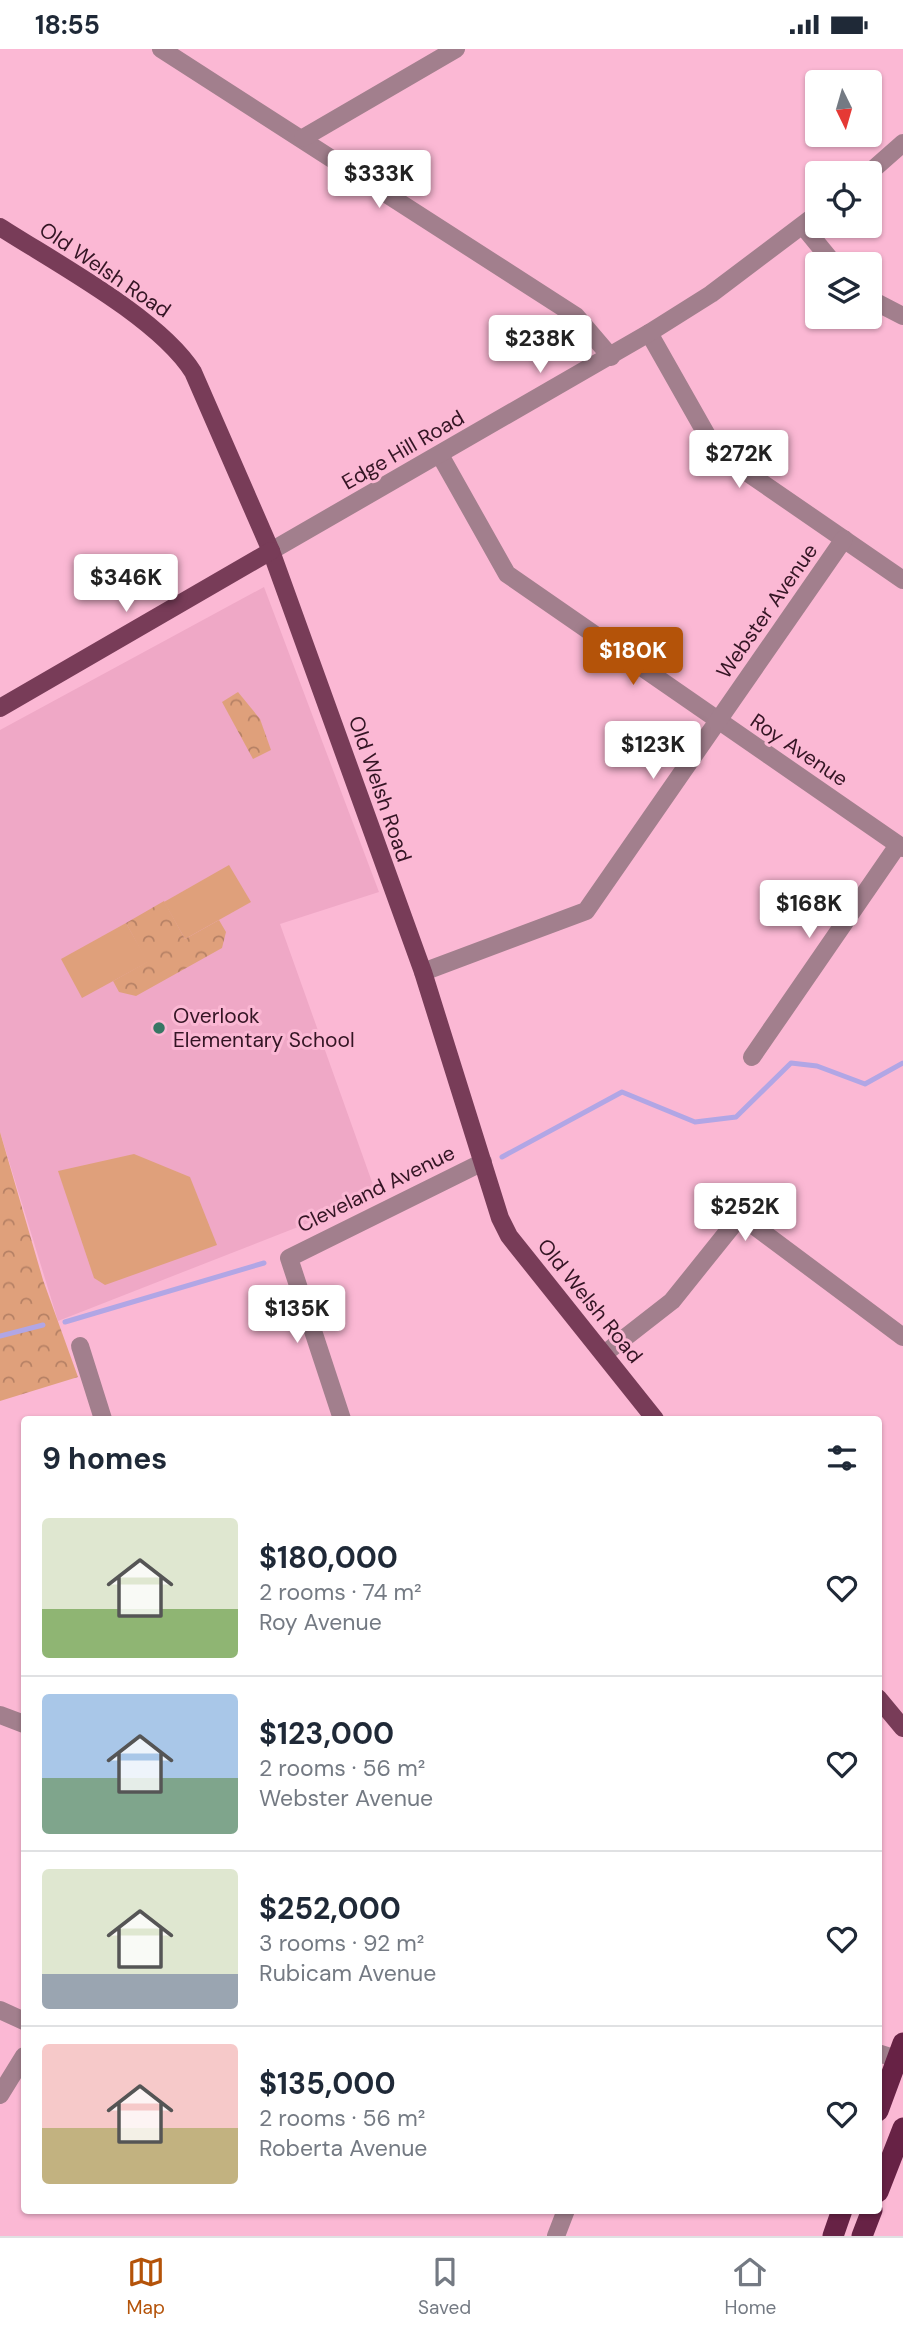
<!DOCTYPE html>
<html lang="en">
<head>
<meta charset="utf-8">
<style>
	:root { --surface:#fff; --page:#f2f2f3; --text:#1f2937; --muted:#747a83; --line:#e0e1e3; --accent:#b45309 }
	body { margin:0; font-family:"DM Sans",sans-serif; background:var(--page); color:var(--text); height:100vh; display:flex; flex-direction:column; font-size:26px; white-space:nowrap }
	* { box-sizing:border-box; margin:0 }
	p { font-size:23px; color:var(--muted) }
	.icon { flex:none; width:38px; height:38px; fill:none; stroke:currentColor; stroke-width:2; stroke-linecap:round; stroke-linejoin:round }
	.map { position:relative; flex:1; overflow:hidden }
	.details { position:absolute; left:21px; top:1367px; width:861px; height:798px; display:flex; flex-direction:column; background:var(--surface); border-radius:7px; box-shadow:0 2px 5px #0004 }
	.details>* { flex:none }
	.needle { width:46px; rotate:175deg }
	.controls { position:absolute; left:805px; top:21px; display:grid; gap:14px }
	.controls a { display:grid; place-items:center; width:77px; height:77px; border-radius:7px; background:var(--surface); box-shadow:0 2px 5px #0004; font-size:35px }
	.price { position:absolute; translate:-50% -60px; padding:0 16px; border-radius:7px; background:#fff; color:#222; font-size:23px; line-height:46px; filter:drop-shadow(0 2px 4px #0008) }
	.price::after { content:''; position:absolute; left:50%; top:42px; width:21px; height:16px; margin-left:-10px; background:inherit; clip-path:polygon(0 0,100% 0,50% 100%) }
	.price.on { background:var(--accent); color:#fff }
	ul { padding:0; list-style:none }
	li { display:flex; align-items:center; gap:21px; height:175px; padding:0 21px }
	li+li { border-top:2px solid var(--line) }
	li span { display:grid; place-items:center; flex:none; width:196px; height:140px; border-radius:7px; color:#555 }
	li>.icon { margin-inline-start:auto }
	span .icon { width:84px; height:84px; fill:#fffc; stroke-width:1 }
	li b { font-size:30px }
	h2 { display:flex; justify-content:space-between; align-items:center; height:84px; padding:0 21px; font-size:30px }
	.status { display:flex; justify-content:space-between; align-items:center; height:49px; padding:0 35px; background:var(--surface); direction:ltr }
	.status svg { height:19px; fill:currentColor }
	.dock { display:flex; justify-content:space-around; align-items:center; height:98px; border-top:2px solid var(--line); background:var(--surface); font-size:19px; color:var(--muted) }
	.dock a { display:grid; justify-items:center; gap:4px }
	.dock .on { color:var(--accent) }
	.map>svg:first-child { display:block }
	.built { fill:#efa8c6 }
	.green { fill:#dfa07b }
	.park { fill:url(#park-crowns) }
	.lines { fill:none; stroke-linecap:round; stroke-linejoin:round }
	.stream { stroke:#b1a6e5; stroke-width:5 }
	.minor { stroke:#a27f8d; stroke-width:18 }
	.major { stroke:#783c58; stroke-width:18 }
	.highway { stroke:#672245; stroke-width:21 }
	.poi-dot { fill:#377664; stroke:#fbb8d4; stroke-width:2.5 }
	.labels { text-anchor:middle; stroke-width:6; stroke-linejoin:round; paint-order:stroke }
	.street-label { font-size:21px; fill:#341524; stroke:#fbb8d4 }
	.poi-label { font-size:21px; fill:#341524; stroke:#fbb8d4; text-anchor:start }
</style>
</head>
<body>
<div class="status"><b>18:55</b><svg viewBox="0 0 49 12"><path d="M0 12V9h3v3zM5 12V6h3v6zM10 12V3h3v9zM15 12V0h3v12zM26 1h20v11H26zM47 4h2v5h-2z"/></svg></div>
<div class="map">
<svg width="903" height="2187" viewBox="0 0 903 2187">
	<defs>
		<pattern id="park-crowns" width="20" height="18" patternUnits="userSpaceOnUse" patternTransform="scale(1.75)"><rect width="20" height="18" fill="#dfa07b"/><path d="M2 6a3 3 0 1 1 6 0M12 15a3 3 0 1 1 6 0" fill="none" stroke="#b68165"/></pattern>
	</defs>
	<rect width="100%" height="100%" fill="#fbb8d4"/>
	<polygon class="built" points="264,538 379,843 280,875 377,1147 58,1272 0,1083 0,681"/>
	<g class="green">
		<polygon points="229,816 251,853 185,890 164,853"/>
		<polygon points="126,874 148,913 82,949 61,910"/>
		<polygon points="134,1105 190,1128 217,1196 105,1236 94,1229 58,1122"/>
	</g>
	<g class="park">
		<polygon points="238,643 260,670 271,701 253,710 222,653"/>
		<polygon points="164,852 185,890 219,871 226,883 222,899 136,947 119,943 113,932 147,913 126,874"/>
		<polygon points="0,1083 43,1231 78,1328 0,1352"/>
	</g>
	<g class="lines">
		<g class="stream">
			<polyline points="502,1108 622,1043 695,1073 736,1068 791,1014 817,1017 865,1035 903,1014"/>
			<polyline points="65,1273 264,1214"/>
			<polyline points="0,1287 43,1276"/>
		</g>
		<g class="minor">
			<polyline points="161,0 576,267 611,308"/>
			<polyline points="303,89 456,0"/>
			<polyline points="869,124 903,94"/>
			<polyline points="803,177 834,215"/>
			<polyline points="870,250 903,267"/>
			<polyline points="649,284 713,397 726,409 903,531"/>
			<polyline points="440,406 507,525 903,799"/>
			<polyline points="271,502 649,284 711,245 817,165"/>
			<polyline points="423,923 586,862 844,490"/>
			<polyline points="752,1008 898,796"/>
			<polyline points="80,1297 103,1370"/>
			<polyline points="604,1305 672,1252 737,1171 745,1170 903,1288"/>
			<polyline points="342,1370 289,1209 483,1113"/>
			<polyline points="0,1666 24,1675"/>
			<polyline points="0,1961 24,1972"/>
			<polyline points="878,2004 897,2010"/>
			<polyline points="0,2046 24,2007"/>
			<polyline points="556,2187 566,2161"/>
		</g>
		<g class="major">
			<path d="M0 178C56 214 159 269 193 323L271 502 423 923 500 1169 509 1187 655 1370"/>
			<polyline points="0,659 271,502"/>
			<polyline points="878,1649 903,1679"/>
		</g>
		<g class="highway">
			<polyline points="878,2062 903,1994"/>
			<polyline points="878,2143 903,2079"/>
			<polyline points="833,2187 842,2161"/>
			<polyline points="862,2187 872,2161"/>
		</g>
	</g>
	<circle class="poi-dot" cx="159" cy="979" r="7"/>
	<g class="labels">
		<g class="street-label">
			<text transform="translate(105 221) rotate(34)" y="7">Old Welsh Road</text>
			<text transform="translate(403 401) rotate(-30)" y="7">Edge Hill Road</text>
			<text transform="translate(767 562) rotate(-55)" y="7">Webster Avenue</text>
			<text transform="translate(799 701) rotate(34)" y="7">Roy Avenue</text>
			<text transform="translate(380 740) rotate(71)" y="7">Old Welsh Road</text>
			<text transform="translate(376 1140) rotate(-26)" y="7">Cleveland Avenue</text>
			<text transform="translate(590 1252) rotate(51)" y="7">Old Welsh Road</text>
		</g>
		<g class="poi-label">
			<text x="173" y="974">Overlook<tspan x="173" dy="24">Elementary School</tspan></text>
		</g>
	</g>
</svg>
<div class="controls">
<a><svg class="needle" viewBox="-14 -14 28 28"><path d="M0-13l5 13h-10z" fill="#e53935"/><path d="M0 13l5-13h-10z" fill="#747a83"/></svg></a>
<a><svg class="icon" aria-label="locate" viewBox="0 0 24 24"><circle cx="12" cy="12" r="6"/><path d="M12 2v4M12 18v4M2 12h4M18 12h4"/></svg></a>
<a><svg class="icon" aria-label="layers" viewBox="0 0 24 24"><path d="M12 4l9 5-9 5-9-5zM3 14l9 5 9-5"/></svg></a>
</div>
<b class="price" style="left:379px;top:161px">$333K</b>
<b class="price" style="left:540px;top:326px">$238K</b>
<b class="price" style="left:739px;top:441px">$272K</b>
<b class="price" style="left:126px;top:565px">$346K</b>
<b class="price on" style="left:633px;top:638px">$180K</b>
<b class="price" style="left:653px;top:732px">$123K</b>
<b class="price" style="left:809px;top:891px">$168K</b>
<b class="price" style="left:745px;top:1194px">$252K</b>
<b class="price" style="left:297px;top:1296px">$135K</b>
<section class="details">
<h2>9 homes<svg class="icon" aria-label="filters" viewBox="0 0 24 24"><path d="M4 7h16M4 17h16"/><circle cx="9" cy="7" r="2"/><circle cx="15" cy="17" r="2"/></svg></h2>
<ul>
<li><span style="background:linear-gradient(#dfe7d0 65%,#8fb573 0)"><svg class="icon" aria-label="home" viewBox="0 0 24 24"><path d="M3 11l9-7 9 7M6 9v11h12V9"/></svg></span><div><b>$180,000</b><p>2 rooms · 74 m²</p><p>Roy Avenue</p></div><svg class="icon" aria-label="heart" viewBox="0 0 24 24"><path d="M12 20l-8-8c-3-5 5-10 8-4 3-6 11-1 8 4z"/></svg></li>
<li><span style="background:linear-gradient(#a9c7e8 60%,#7fa58c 0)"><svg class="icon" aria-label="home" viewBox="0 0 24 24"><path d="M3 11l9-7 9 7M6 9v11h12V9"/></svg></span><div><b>$123,000</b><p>2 rooms · 56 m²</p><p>Webster Avenue</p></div><svg class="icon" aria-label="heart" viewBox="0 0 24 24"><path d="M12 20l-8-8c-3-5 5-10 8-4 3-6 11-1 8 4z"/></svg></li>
<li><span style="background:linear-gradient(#dfe7d0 75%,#9aa5b1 0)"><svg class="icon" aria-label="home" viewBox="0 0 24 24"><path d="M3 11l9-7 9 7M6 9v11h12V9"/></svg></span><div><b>$252,000</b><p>3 rooms · 92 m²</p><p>Rubicam Avenue</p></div><svg class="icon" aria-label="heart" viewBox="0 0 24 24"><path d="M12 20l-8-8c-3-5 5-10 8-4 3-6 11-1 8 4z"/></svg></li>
<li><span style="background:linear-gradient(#f6c9c9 60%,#c2b280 0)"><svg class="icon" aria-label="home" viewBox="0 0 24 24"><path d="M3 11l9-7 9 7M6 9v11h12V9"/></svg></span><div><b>$135,000</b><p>2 rooms · 56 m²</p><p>Roberta Avenue</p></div><svg class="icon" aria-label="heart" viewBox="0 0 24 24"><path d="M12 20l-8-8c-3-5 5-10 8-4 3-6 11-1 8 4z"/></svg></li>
</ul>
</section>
</div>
<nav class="dock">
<a class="on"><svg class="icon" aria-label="map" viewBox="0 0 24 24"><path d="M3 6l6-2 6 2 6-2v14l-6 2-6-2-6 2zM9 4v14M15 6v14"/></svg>Map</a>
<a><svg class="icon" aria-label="saved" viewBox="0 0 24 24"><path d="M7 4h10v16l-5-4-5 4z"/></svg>Saved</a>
<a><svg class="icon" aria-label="home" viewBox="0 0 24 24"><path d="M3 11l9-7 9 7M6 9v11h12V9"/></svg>Home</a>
</nav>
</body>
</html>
